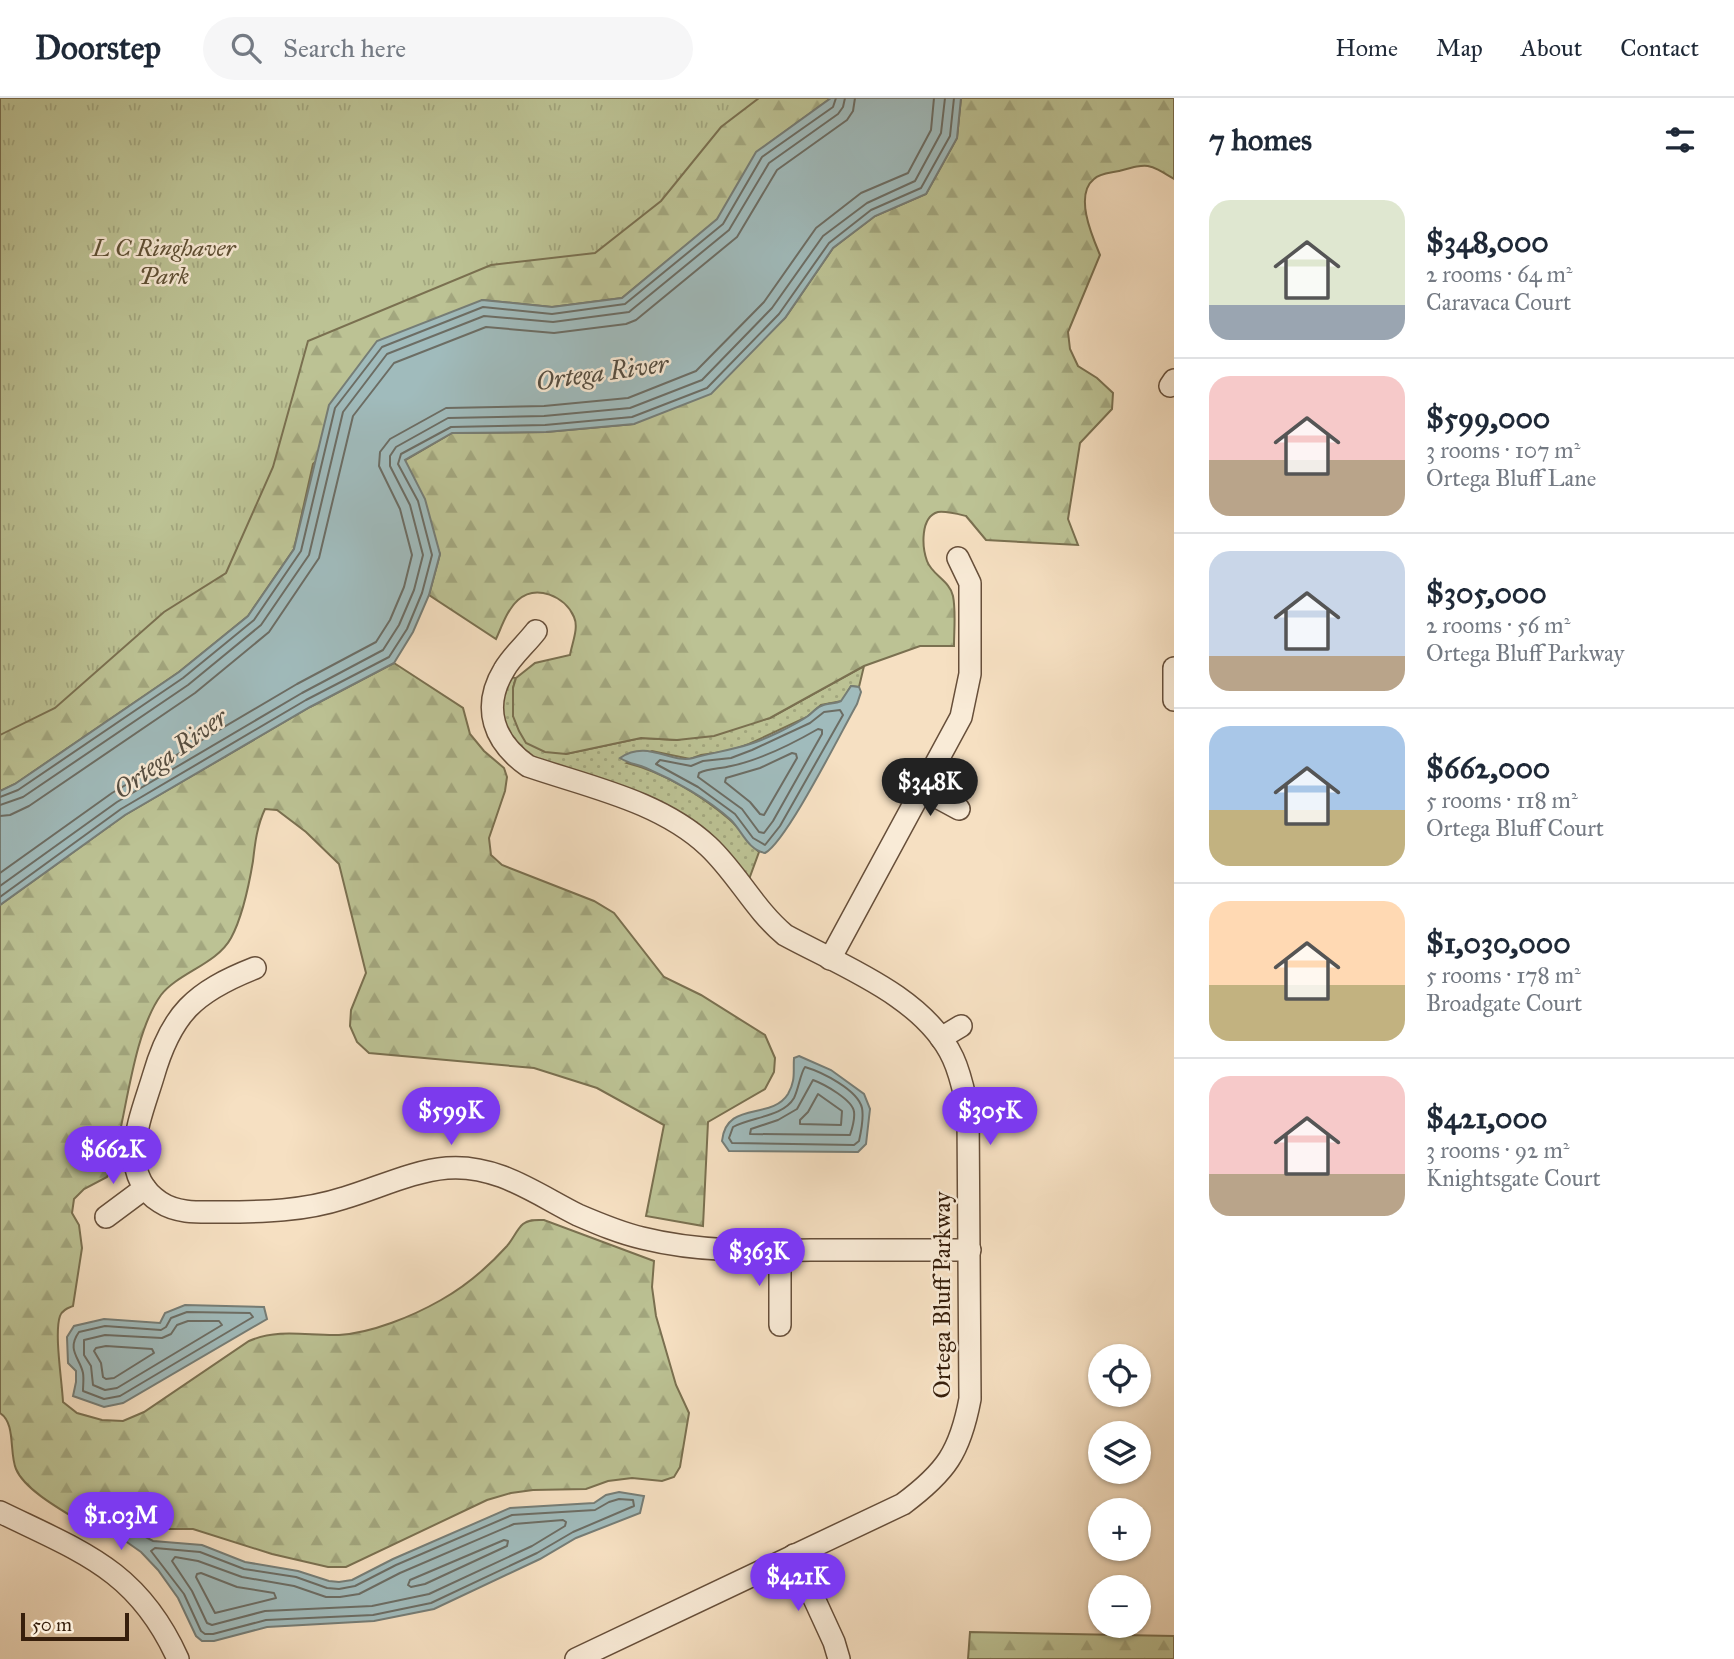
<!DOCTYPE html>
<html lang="en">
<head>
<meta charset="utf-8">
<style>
	:root { --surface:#fff; --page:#f6f6f7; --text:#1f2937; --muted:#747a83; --line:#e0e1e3; --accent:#7c3aed }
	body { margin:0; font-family:"IM FELL Great Primer",serif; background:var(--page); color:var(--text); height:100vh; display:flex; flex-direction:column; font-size:26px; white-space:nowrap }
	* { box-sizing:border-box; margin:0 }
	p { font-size:23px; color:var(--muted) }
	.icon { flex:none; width:38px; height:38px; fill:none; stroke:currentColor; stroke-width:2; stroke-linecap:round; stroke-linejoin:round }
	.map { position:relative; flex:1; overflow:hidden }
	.panel { display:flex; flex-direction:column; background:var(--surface); width:560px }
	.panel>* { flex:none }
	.tools { position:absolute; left:1088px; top:1246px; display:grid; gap:14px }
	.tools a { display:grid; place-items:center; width:63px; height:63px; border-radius:50%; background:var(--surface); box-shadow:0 2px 5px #0004; font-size:35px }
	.scale { position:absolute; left:21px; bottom:18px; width:108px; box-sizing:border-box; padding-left:7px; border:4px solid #371f0c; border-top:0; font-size:19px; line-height:24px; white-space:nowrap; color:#371f0c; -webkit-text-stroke:5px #f9ebd7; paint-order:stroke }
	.price { position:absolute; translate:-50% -60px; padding:0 16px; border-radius:24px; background:var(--accent); color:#fff; font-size:23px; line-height:46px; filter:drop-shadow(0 2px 4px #0008) }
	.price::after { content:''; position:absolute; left:50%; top:42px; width:21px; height:16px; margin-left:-10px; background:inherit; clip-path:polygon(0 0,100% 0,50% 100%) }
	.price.current { background:#222; color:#fff }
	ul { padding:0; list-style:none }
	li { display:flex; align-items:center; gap:21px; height:175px; padding:0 35px }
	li+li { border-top:2px solid var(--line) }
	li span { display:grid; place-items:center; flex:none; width:196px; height:140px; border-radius:21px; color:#555 }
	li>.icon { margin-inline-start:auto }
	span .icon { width:84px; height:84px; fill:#fffc; stroke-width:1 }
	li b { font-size:30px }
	h2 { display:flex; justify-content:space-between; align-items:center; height:84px; padding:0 35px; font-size:30px }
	header { display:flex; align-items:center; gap:42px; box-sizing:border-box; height:98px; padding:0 35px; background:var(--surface); border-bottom:2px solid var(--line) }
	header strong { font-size:33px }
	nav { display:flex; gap:38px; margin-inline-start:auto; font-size:24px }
	.search { width:490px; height:63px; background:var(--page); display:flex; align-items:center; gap:18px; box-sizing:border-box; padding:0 24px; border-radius:38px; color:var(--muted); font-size:26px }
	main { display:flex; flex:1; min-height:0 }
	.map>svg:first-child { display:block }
	.grass { fill:url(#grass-dots); stroke:#7a7050; stroke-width:2 }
	.forest { fill:url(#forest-firs); stroke:#7a7050; stroke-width:2 }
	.park { fill:url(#park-tufts); stroke:#7a7050; stroke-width:2 }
	.water { fill:#a0bbbc; stroke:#767d76; stroke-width:2 }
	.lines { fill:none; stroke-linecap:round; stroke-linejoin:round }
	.shore { stroke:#6c6d64; stroke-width:2 }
	.minor-casing { stroke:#674f3a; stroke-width:24 }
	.minor { stroke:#f9ebd7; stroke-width:21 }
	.labels { text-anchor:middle; stroke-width:5; stroke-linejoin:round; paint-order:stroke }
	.park-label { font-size:24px; font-style:italic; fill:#5f5035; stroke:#f9ebd7 }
	.street-label { font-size:24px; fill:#371f0c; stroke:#f9ebd7 }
	.water-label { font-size:26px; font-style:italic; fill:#564e41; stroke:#f9ebd7 }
</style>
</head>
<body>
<header>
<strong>Doorstep</strong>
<div class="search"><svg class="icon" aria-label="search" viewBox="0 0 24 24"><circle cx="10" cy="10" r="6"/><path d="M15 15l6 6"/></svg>Search here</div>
<nav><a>Home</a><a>Map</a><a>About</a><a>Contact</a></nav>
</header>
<main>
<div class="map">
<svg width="1174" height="1561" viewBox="0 0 1174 1561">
	<defs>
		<pattern id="grass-dots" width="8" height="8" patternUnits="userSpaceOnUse" patternTransform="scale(1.75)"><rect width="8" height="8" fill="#bcc294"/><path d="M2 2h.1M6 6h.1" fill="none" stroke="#a2a67e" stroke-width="1.8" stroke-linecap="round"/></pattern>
		<pattern id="forest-firs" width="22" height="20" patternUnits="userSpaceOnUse" patternTransform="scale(1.75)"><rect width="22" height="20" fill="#bcc294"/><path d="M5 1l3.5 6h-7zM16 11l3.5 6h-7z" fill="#a2a67e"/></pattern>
		<pattern id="park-tufts" width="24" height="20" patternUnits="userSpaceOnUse" patternTransform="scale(1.75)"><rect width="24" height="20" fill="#bcc294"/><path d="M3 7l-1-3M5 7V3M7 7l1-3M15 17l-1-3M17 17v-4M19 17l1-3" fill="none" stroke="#a2a67e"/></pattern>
	</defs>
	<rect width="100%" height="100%" fill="#f6e0c2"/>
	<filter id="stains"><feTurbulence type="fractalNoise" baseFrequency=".00286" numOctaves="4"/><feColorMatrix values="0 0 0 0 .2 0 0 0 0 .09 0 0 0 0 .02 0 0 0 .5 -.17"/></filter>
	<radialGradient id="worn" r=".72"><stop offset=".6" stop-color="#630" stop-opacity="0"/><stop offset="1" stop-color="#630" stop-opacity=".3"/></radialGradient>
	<path class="grass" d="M864 568 859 589 851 588 842 603 821 607 807 619 749 646 729 653 701 657 690 661 652 653 627 665C663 674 701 697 729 721 741 731 747 744 759 754L748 784 720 750 536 663 503 631V591L509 579 516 580 513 590V618L566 656 641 640 677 642 770 620Z"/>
	<g class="forest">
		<polygon points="0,0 831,0 757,54 718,121 622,200 552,209 482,202 313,366 294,451 248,518 179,574 15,686 0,693"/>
		<path d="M961 0H1174V81C1148 65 1149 65 1119 73 1111 75 1100 75 1094 81 1074 97 1092 138 1100 157L1068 234 1070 251 1078 268 1097 280 1113 295 1112 311 1080 345 1068 421 1078 447 986 442 966 418C958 416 947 413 938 414 920 419 922 449 927 463 932 477 950 483 953 498 956 513 954 532 954 548H920L864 568 770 620 714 638 677 642 641 640 566 656 545 654 526 645 519 633 513 618V590L516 580 535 565 570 557C572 545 579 530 574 519 565 498 536 486 518 502 507 512 502 528 496 541L429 497 440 456 404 363 452 335 546 334 634 326 785 220 833 150 875 118 926 96 957 40Z"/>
		<path d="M394 565 463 610 470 636 484 653 504 670 507 679 505 693 489 740 491 757 502 767 594 803 614 815 664 879 701 897 765 937 775 960 774 974 765 991 708 1024 703 1128 646 1118 664 1027 597 990 534 970 369 955 357 944 350 928 351 912 366 875 339 766 306 734 277 712 265 711C257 728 255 745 253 763 249 787 243 818 231 840 217 866 178 875 161 897 132 937 126 1022 111 1071L107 1079 84 1091 74 1101 72 1115 79 1127 82 1150 73 1208C68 1210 62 1212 60 1218 54 1235 62 1283 63 1304L77 1315 102 1322 123 1323 144 1314 249 1243C279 1230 308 1238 339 1237 372 1235 413 1218 441 1202 466 1188 488 1169 507 1148 513 1141 517 1131 523 1126 529 1121 537 1122 544 1122L654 1163 652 1189 656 1218 676 1287 689 1315 680 1369 674 1379 662 1383 632 1380 608 1383 586 1391 533 1392 511 1395 487 1402 346 1469H328L272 1456 193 1431H154L123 1416 115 1417 104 1431 94 1432C73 1418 26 1395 16 1371 9 1355 16 1325 0 1315V807L125 717 310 609Z"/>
		<polygon points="970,1534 1174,1538 1174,1561 968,1561"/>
	</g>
	<polygon class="park" points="0,0 759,0 721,29 661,103 595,155 491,167 308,243 273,369 226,475 164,514 55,610 0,637"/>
	<g class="water">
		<polygon points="831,0 961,0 957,40 926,96 875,118 833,150 785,220 711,296 634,326 546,334 452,335 405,362 425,401 440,456 429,497 413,534 394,565 310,609 125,717 0,807 0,693 15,686 179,574 248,518 294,451 329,307 377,243 482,202 552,209 622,200 717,121 756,54"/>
		<path d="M851 588 859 589 861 594 857 606C841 634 787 743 765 755 748 752 742 733 731 722 708 701 674 682 646 670 637 666 629 666 620 660 647 641 671 666 693 660 712 655 731 652 750 646 766 641 795 627 808 618 812 615 816 610 821 608 827 605 835 606 841 603Z"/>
		<path d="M799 958 831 972 864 996 870 1011 866 1046 858 1054 729 1053 722 1043C726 1002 771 1023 788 996 796 982 793 974 794 960Z"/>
		<polygon points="185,1207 264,1209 267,1221 123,1305 104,1309 73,1298 76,1284 76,1273 68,1265 67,1239 74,1228 104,1221 160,1225 165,1215"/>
		<polygon points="619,1394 644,1398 640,1415 576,1440 540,1461 434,1511 374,1523 267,1529 214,1543 202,1543 196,1538 178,1500 158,1472 141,1454 121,1440 119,1431 122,1428 129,1428 136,1434 153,1443 202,1447 245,1464 298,1473 329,1483 339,1484 352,1482 393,1461 510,1410 594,1405 606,1397"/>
	</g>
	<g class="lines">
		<g class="shore">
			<polygon points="840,612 843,617 780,728 765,747 753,740 735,716 698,689 656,666 660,662 691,668 703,663 731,660 752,652 810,625 824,614"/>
			<path d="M818 631 822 632V636L773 723 764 735 759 734 742 711 698 679 699 675C709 670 720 671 731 668 760 662 792 646 818 631Z"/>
			<polygon points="792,655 796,656 797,660 764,717 760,716 750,704 725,684 726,680 760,670"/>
			<polyline points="0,699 18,692 183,580 254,522 301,453 335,310 382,249 483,209 552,216 625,206 723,126 762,59 833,9 836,0"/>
			<polyline points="0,707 23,699 188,587 261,527 309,457 343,314 387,256 484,218 553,224 629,214 729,132 769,65 838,16 843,9 845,0"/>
			<polyline points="0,718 10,717 29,708 195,595 269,534 319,460 353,318 394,265 486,229 554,235 626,226 636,222 737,139 777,72 847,22 853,13 855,0"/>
			<polyline points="0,775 112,695 297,586 376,544 390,522 404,489 412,457 400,411 379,368 380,354 390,341 446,310 544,308 628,300 696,273 764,204 816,130 861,95 908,75 931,32 934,0"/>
			<polyline points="0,788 117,704 302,595 383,552 399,527 414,492 423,457 410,407 390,368 390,358 396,349 448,320 544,318 630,310 702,282 772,210 823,138 867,105 915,83 941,35 945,0"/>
			<polyline points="0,799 121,711 306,602 389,559 407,531 422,495 432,457 418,403 398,366 401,356 451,329 545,327 632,319 707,290 779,216 829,145 871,112 921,90 950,38 954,0"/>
			<path d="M805 969C822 974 858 992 862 1010 864 1020 861 1034 859 1043L854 1047 732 1045 729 1040 733 1029C751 1019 783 1019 794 1000 799 990 800 976 805 969Z"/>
			<path d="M813 982C824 986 853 1002 854 1014 855 1021 852 1031 850 1037L750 1036 751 1031 778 1022 797 1011Z"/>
			<polygon points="818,996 842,1013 841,1027 800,1026 800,1022 808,1014"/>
			<path d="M187 1214 250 1215 253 1219 120 1298 104 1301 83 1293C83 1287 84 1281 83 1275 80 1260 66 1252 79 1234L105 1228 161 1232 166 1229 171 1220Z"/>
			<polygon points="188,1223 219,1223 222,1227 117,1290 105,1292 93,1287 91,1268 84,1257 84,1242 105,1237 162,1240 171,1236 177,1227"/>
			<polygon points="106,1248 152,1251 154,1255 114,1280 106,1281 103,1279 101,1265 94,1253 96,1250"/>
			<polygon points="619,1401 633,1402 634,1408 573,1434 537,1455 431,1505 373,1517 266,1522 213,1536 205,1536 201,1533 184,1496 151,1453 155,1450 200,1454 244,1471 296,1479 327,1490 339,1491 355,1488 396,1467 512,1417 595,1412 609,1404"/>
			<polygon points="563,1422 566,1424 565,1428 532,1448 429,1496 372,1508 265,1513 212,1527 207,1525 192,1493 172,1463 175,1459 198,1463 242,1479 294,1488 326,1499 340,1499 359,1496 400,1475 514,1426"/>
			<polygon points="504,1442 508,1443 507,1448 425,1486 411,1489 408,1487 410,1482"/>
			<polygon points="201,1475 237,1489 274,1495 276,1500 215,1515 196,1479 197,1476"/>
		</g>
		<g class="minor-casing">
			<g id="minor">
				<polyline points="1170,288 1174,282"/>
				<path d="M536 533C526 546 512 558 504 572 481 610 494 644 528 668 589 689 660 703 708 748 737 775 754 811 785 837 842 868 925 899 953 960 961 977 964 995 968 1012L970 1301C960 1354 946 1374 903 1406L576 1561"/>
				<polyline points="1174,570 1174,602"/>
				<polyline points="922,691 959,711"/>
				<polyline points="830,861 961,619 970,576 970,485 958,460"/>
				<path d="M255 870C194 894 171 916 153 979 141 1019 115 1075 160 1104 178 1116 201 1114 221 1114 263 1114 304 1113 344 1100 378 1090 412 1073 447 1070 497 1066 536 1096 578 1117 599 1126 620 1135 642 1140 698 1154 754 1153 811 1152 864 1152 917 1152 970 1152"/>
				<polyline points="941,940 961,928"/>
				<polyline points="106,1119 145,1090"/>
				<polyline points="780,1153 780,1227"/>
				<path d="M0 1414C82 1454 138 1472 178 1561"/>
				<polyline points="794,1457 834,1544 839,1561"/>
			</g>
		</g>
		<use href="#minor" class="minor"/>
	</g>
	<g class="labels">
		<g class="park-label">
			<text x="164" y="158">L C Ringhaver<tspan x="164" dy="28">Park</tspan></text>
		</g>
		<g class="street-label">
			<text transform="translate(942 1197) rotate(-90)" y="8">Ortega Bluff Parkway</text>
		</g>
		<g class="water-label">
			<text transform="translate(602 274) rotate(-8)" y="9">Ortega River</text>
			<text transform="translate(170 655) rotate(-36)" y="9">Ortega River</text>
		</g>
	</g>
	<rect width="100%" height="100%" filter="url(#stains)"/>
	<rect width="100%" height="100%" fill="url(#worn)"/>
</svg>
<div class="tools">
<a><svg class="icon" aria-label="locate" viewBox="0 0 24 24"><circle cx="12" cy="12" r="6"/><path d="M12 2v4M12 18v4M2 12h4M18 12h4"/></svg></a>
<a><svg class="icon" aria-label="layers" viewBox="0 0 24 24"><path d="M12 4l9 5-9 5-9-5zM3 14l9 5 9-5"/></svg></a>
<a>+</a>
<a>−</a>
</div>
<div class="scale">50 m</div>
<b class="price current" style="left:930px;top:720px">$348K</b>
<b class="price" style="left:451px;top:1049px">$599K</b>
<b class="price" style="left:990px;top:1049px">$305K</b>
<b class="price" style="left:113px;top:1088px">$662K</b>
<b class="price" style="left:759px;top:1190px">$363K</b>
<b class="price" style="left:121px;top:1454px">$1.03M</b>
<b class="price" style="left:798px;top:1515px">$421K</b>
</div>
<section class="panel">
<h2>7 homes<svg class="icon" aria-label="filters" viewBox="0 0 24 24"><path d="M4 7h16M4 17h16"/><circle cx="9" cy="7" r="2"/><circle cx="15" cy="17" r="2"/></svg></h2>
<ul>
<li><span style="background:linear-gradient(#dfe7d0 75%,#9aa5b1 0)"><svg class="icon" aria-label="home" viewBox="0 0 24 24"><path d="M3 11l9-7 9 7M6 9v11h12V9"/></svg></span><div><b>$348,000</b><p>2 rooms · 64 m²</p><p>Caravaca Court</p></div></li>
<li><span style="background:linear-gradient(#f6c9c9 60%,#b9a48a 0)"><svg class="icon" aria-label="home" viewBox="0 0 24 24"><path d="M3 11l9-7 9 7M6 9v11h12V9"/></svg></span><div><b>$599,000</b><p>3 rooms · 107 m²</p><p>Ortega Bluff Lane</p></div></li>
<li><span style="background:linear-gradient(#c9d6e8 75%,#b9a48a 0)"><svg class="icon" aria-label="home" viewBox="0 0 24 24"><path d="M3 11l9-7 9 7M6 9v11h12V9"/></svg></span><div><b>$305,000</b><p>2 rooms · 56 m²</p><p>Ortega Bluff Parkway</p></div></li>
<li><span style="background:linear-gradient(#a9c7e8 60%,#c2b280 0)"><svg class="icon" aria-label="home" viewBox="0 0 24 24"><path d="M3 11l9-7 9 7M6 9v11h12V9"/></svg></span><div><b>$662,000</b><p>5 rooms · 118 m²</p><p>Ortega Bluff Court</p></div></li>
<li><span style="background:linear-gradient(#ffd9b3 60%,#c2b280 0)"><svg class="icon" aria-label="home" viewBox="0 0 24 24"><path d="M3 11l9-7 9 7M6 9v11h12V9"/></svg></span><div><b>$1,030,000</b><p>5 rooms · 178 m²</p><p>Broadgate Court</p></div></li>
<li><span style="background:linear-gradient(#f6c9c9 70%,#b9a48a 0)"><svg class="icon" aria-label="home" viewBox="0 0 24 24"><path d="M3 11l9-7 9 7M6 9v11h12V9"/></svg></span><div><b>$421,000</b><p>3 rooms · 92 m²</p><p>Knightsgate Court</p></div></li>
</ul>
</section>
</main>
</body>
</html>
